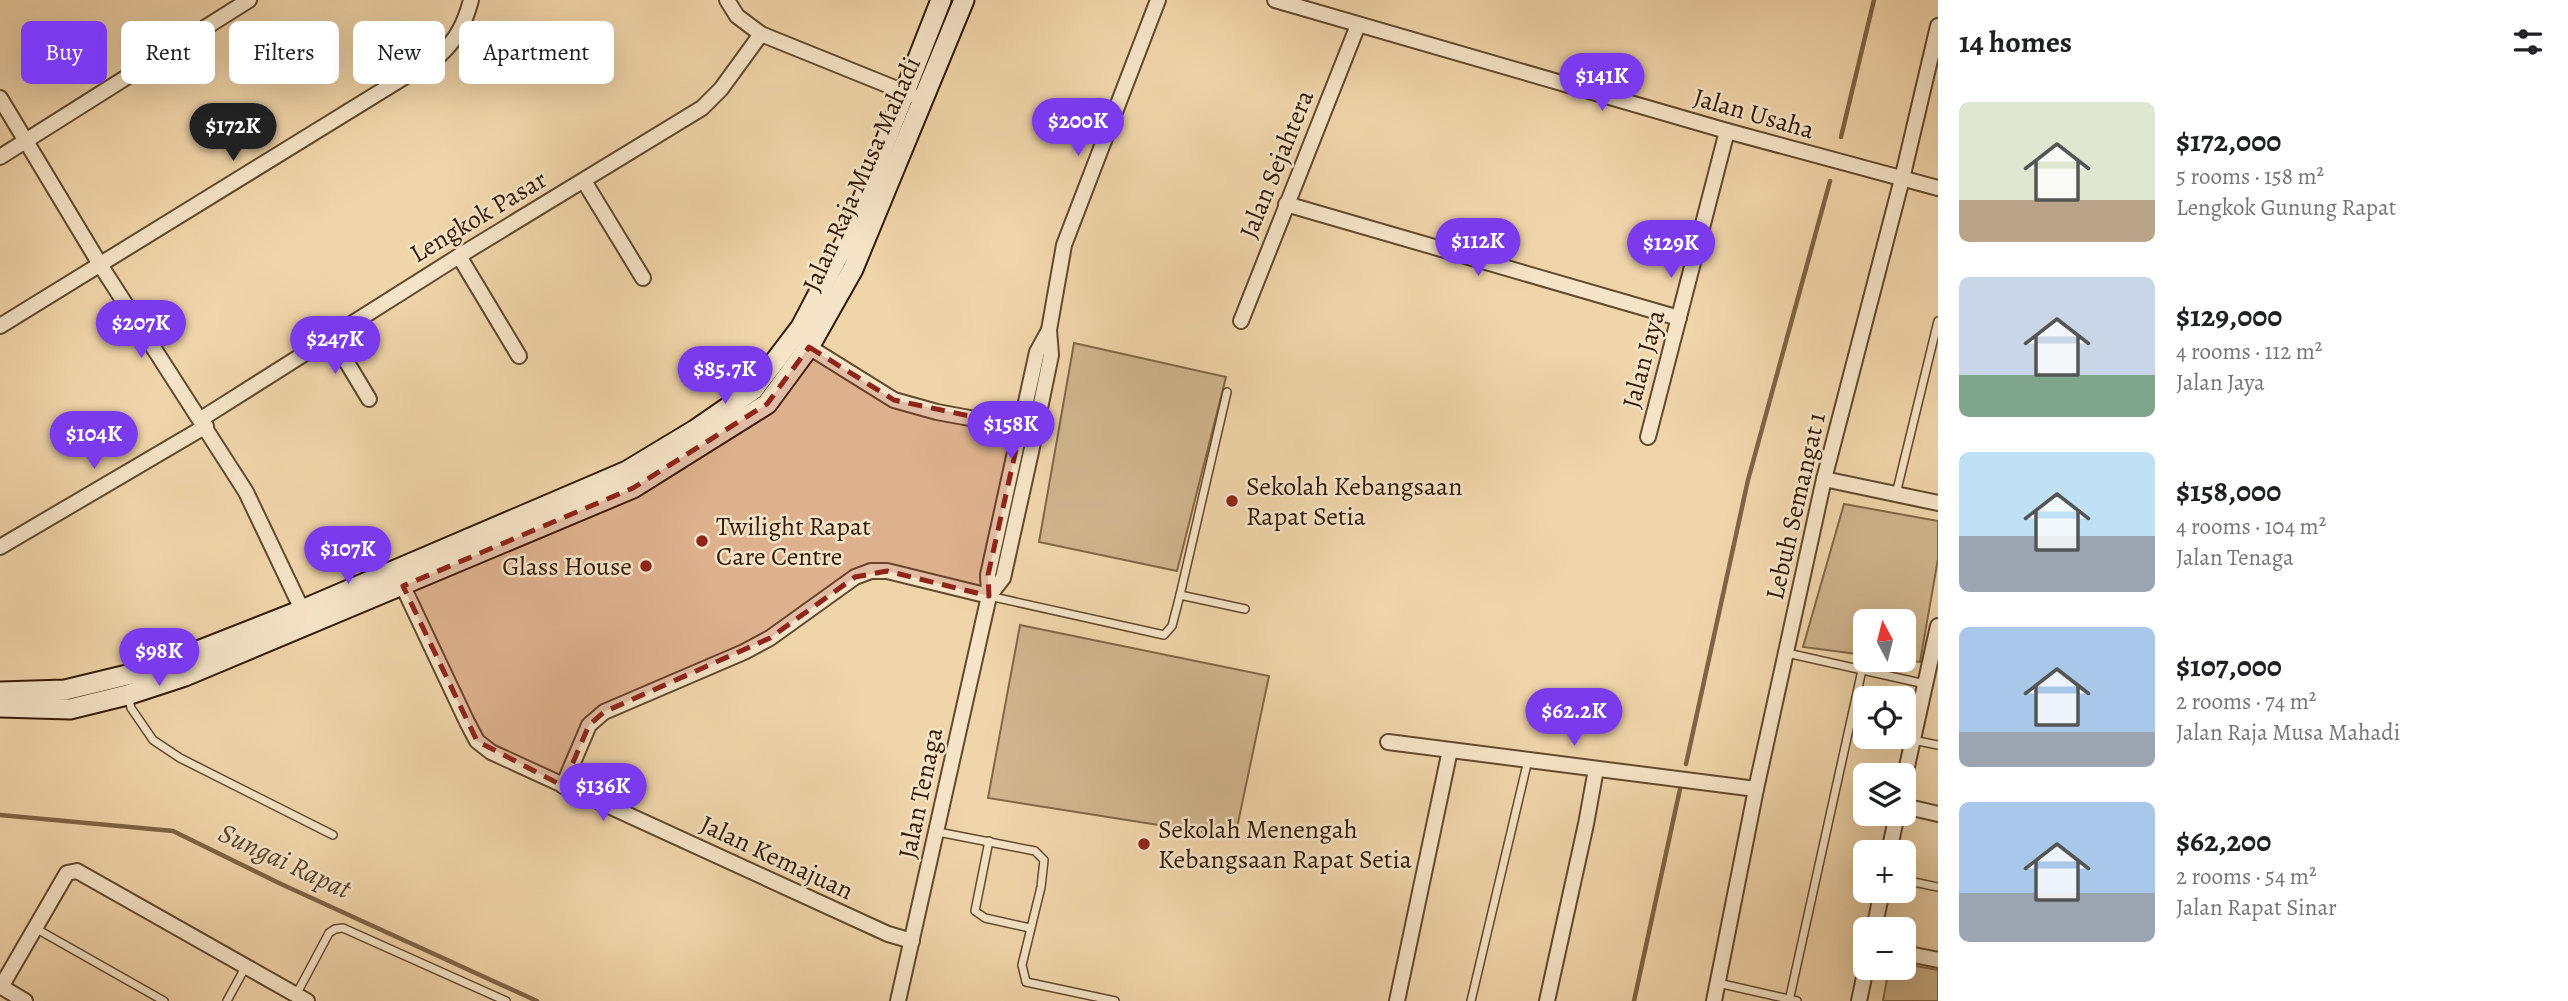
<!DOCTYPE html>
<html lang="en">
<head>
<meta charset="utf-8">
<style>
	:root { --surface:#fff; --page:#f2f2f2; --text:#202124; --muted:#757577; --accent:#7c3aed }
	body { margin:0; font-family:Alegreya,serif; background:var(--page); color:var(--text); height:100vh; display:flex; flex-direction:column; font-size:26px; white-space:nowrap }
	* { box-sizing:border-box; margin:0 }
	p { font-size:23px; color:var(--muted) }
	.icon { flex:none; width:38px; height:38px; fill:none; stroke:currentColor; stroke-width:2; stroke-linecap:round; stroke-linejoin:round }
	.map { position:relative; flex:1; overflow:hidden }
	.drawer { display:flex; flex-direction:column; background:var(--surface); width:630px }
	.drawer>* { flex:none }
	.hud { position:absolute; left:21px; top:21px; width:665px; height:63px; display:flex; gap:14px }
	.needle { width:46px; rotate:353deg }
	.buttons { position:absolute; left:1853px; top:609px; display:grid; gap:14px }
	.buttons a { display:grid; place-items:center; width:63px; height:63px; border-radius:10px; background:var(--surface); box-shadow:0 7px 28px #0002; font-size:35px }
	.price { position:absolute; translate:-50% -60px; padding:0 16px; border-radius:24px; background:var(--accent); color:#fff; font-size:23px; line-height:46px; filter:drop-shadow(0 2px 4px #0008) }
	.price::after { content:''; position:absolute; left:50%; top:42px; width:21px; height:16px; margin-left:-10px; background:inherit; clip-path:polygon(0 0,100% 0,50% 100%) }
	.price.on { background:#222; color:#fff }
	ul { padding:0; list-style:none }
	li { display:flex; align-items:center; gap:21px; height:175px; padding:0 21px }
	li span { display:grid; place-items:center; flex:none; width:196px; height:140px; border-radius:10px; color:#555 }
	li>.icon { margin-inline-start:auto }
	span .icon { width:84px; height:84px; fill:#fffc; stroke-width:1 }
	li b { font-size:30px }
	h2 { display:flex; justify-content:space-between; align-items:center; height:84px; padding:0 21px; font-size:30px }
	.chip { padding:0 24px; border-radius:10px; background:var(--surface); box-shadow:0 7px 28px #0002; font-size:24px; line-height:63px }
	.chip.on { background:var(--accent); color:#fff }
	main { display:flex; flex:1; min-height:0 }
	.map>svg:first-child { display:block }
	.green { fill:#d1b58e; stroke:#826848; stroke-width:2 }
	.lines { fill:none; stroke-linecap:round; stroke-linejoin:round }
	.stream { stroke:#7f6445; stroke-width:4.5 }
	.service-casing { stroke:#63492d; stroke-width:10 }
	.minor-casing { stroke:#63492d; stroke-width:18 }
	.secondary-casing { stroke:#341a03; stroke-width:23 }
	.service { stroke:#f6e4c8; stroke-width:7 }
	.minor { stroke:#f6e4c8; stroke-width:14 }
	.secondary { stroke:#f6e4c8; stroke-width:19 }
	.marked { fill:#8f2418; fill-opacity:0.2; stroke:#8f2418; stroke-width:5; stroke-dasharray:14 9; stroke-linejoin:round }
	.poi-dot { fill:#8f2418; stroke:#f6e4c8; stroke-width:2.5 }
	.labels { text-anchor:middle; stroke-width:5; stroke-linejoin:round; paint-order:stroke }
	.street-label { font-size:26px; fill:#341a03; stroke:#f6e4c8 }
	.poi-label { font-size:26px; fill:#341a03; stroke:#f6e4c8; text-anchor:start }
	.water-label { font-size:28px; font-style:italic; fill:#60452a; stroke:#f6e4c8 }
</style>
</head>
<body>
<main>
<div class="map">
<svg width="1938" height="1001" viewBox="0 0 1938 1001">
	<rect width="100%" height="100%" fill="#f1d5aa"/>
	<filter id="stains"><feTurbulence type="fractalNoise" baseFrequency=".00286" numOctaves="4"/><feColorMatrix values="0 0 0 0 .2 0 0 0 0 .09 0 0 0 0 .02 0 0 0 .5 -.17"/></filter>
	<radialGradient id="worn" r=".72"><stop offset=".6" stop-color="#630" stop-opacity="0"/><stop offset="1" stop-color="#630" stop-opacity=".3"/></radialGradient>
	<g class="green">
		<polygon points="1074,343 1226,377 1177,571 1039,542"/>
		<polygon points="1844,504 1938,521 1938,559 1920,662 1903,660 1904,621 1866,621 1865,655 1803,647"/>
		<polygon points="1020,625 1269,676 1235,837 988,798"/>
		<polygon points="1904,964 1938,970 1938,1001 1883,1001 1889,968 1904,968"/>
	</g>
	<g class="lines">
		<g class="stream">
			<polyline points="1841,137 1874,0"/>
			<polyline points="1686,764 1748,480 1830,181"/>
			<polyline points="0,815 173,831 281,884 537,1001"/>
			<polyline points="1634,1001 1680,789"/>
		</g>
		<g class="service-casing">
			<g id="service">
				<polyline points="1896,494 1938,321"/>
				<polyline points="1180,595 1227,392"/>
				<polyline points="989,596 1164,635 1172,626 1180,595 1245,609"/>
				<polyline points="1787,653 1925,684"/>
				<polyline points="128,696 131,708 153,740 180,758 333,835"/>
				<polyline points="1913,740 1938,745"/>
				<polyline points="938,832 1035,851 1044,860 1041,887 1022,965 1026,982 1115,1001"/>
				<polyline points="989,841 975,911 985,918 1030,928"/>
				<polyline points="1904,880 1938,887"/>
				<polyline points="35,928 164,1001"/>
				<polyline points="1718,983 1797,1001"/>
				<polyline points="296,995 329,933 335,929 343,928 506,1001"/>
				<polyline points="227,1001 246,966"/>
				<polyline points="1471,1001 1528,760"/>
				<polyline points="1789,1001 1862,670"/>
			</g>
		</g>
		<g class="minor-casing">
			<g id="minor">
				<polyline points="727,0 737,16 761,34 912,95"/>
				<polyline points="1275,0 1727,131 1938,188"/>
				<polyline points="0,98 101,266 246,492 306,618"/>
				<polyline points="0,157 249,0"/>
				<polyline points="584,181 643,278"/>
				<polyline points="1286,204 1679,318"/>
				<polyline points="459,256 519,356"/>
				<polyline points="1241,321 1358,25"/>
				<path d="M0 326 440 55C457 39 465 23 471 0"/>
				<polyline points="331,336 369,399"/>
				<polyline points="809,347 894,400 937,412 1030,429"/>
				<polyline points="201,419 459,256 702,108 721,89 761,34"/>
				<polyline points="1648,437 1727,131"/>
				<polyline points="1824,479 1938,503"/>
				<polyline points="0,547 206,426"/>
				<polyline points="399,578 467,722 477,741 491,752 888,934 912,941"/>
				<polyline points="989,596 1003,578 1031,452 1051,355 1049,330 1064,245 1158,0"/>
				<polyline points="1388,742 1756,789"/>
				<polyline points="1904,780 1938,626"/>
				<polyline points="563,786 589,725 604,712 744,652 770,638 855,577 871,571 887,571 989,596"/>
				<polyline points="1904,806 1938,814"/>
				<polyline points="1889,852 1897,814"/>
				<polyline points="1874,929 1882,891"/>
				<polyline points="1904,953 1938,960"/>
				<polyline points="0,986 25,1001"/>
				<polyline points="1,987 67,873 77,871 307,1001"/>
				<polyline points="898,1001 989,596 988,575 1037,352 1049,330"/>
				<polyline points="1397,1001 1450,750"/>
				<polyline points="1547,1001 1586,824 1596,769"/>
				<polyline points="1714,1001 1756,789 1824,479 1902,179 1938,26"/>
				<polyline points="1859,1001 1866,968"/>
			</g>
		</g>
		<g class="secondary-casing">
			<g id="secondary">
				<polyline points="0,692 65,690 152,669 302,610 627,471 695,430 753,390 801,327 848,237 941,0"/>
				<polyline points="0,707 70,709 127,695 185,676 633,488 767,404 809,347 853,269 964,0"/>
			</g>
		</g>
		<use href="#service" class="service"/>
		<use href="#minor" class="minor"/>
		<use href="#secondary" class="secondary"/>
	</g>
	<path class="marked" d="M809 347 894 400 1021 427 988 575 989 596 887 571 855 577 770 638 604 712 589 725 563 786 477 741 403 586 633 488 767 404Z"/>
	<g class="poi-dot">
		<circle cx="1232" cy="501" r="7"/>
		<circle cx="702" cy="541" r="7"/>
		<circle cx="646" cy="566" r="7"/>
		<circle cx="1144" cy="844" r="7"/>
	</g>
	<g class="labels">
		<g class="street-label">
			<text transform="translate(1754 113) rotate(16)" y="9">Jalan Usaha</text>
			<text transform="translate(1276 164) rotate(-68)" y="9">Jalan Sejahtera</text>
			<text transform="translate(861 174) rotate(-66)" y="9">Jalan Raja Musa Mahadi</text>
			<text transform="translate(478 216) rotate(-31)" y="9">Lengkok Pasar</text>
			<text transform="translate(1643 359) rotate(-75)" y="9">Jalan Jaya</text>
			<text transform="translate(1795 506) rotate(-77)" y="9">Lebuh Semangat 1</text>
			<text transform="translate(920 793) rotate(-78)" y="9">Jalan Tenaga</text>
			<text transform="translate(777 857) rotate(25)" y="9">Jalan Kemajuan</text>
		</g>
		<g class="poi-label">
			<text x="1246" y="495">Sekolah Kebangsaan<tspan x="1246" dy="30">Rapat Setia</tspan></text>
			<text x="716" y="535">Twilight Rapat<tspan x="716" dy="30">Care Centre</tspan></text>
			<text x="632" y="575" text-anchor="end">Glass House</text>
			<text x="1158" y="838">Sekolah Menengah<tspan x="1158" dy="30">Kebangsaan Rapat Setia</tspan></text>
		</g>
		<g class="water-label">
			<text transform="translate(285 860) rotate(25)" y="10">Sungai Rapat</text>
		</g>
	</g>
	<rect width="100%" height="100%" filter="url(#stains)"/>
	<rect width="100%" height="100%" fill="url(#worn)"/>
</svg>
<div class="buttons">
<a><svg class="needle" viewBox="-14 -14 28 28"><path d="M0-13l5 13h-10z" fill="#e53935"/><path d="M0 13l5-13h-10z" fill="#757577"/></svg></a>
<a><svg class="icon" aria-label="locate" viewBox="0 0 24 24"><circle cx="12" cy="12" r="6"/><path d="M12 2v4M12 18v4M2 12h4M18 12h4"/></svg></a>
<a><svg class="icon" aria-label="layers" viewBox="0 0 24 24"><path d="M12 4l9 5-9 5-9-5zM3 14l9 5 9-5"/></svg></a>
<a>+</a>
<a>−</a>
</div>
<b class="price" style="left:1602px;top:113px">$141K</b>
<b class="price" style="left:1078px;top:158px">$200K</b>
<b class="price on" style="left:233px;top:163px">$172K</b>
<b class="price" style="left:1478px;top:278px">$112K</b>
<b class="price" style="left:1671px;top:280px">$129K</b>
<b class="price" style="left:141px;top:360px">$207K</b>
<b class="price" style="left:335px;top:376px">$247K</b>
<b class="price" style="left:725px;top:406px">$85.7K</b>
<b class="price" style="left:1011px;top:461px">$158K</b>
<b class="price" style="left:94px;top:471px">$104K</b>
<b class="price" style="left:348px;top:586px">$107K</b>
<b class="price" style="left:159px;top:688px">$98K</b>
<b class="price" style="left:1574px;top:748px">$62.2K</b>
<b class="price" style="left:603px;top:823px">$136K</b>
<div class="hud">
<a class="chip on">Buy</a>
<a class="chip">Rent</a>
<a class="chip">Filters</a>
<a class="chip">New</a>
<a class="chip">Apartment</a>
</div>
</div>
<section class="drawer">
<h2>14 homes<svg class="icon" aria-label="filters" viewBox="0 0 24 24"><path d="M4 7h16M4 17h16"/><circle cx="9" cy="7" r="2"/><circle cx="15" cy="17" r="2"/></svg></h2>
<ul>
<li><span style="background:linear-gradient(#dfe7d0 70%,#b9a48a 0)"><svg class="icon" aria-label="home" viewBox="0 0 24 24"><path d="M3 11l9-7 9 7M6 9v11h12V9"/></svg></span><div><b>$172,000</b><p>5 rooms · 158 m²</p><p>Lengkok Gunung Rapat</p></div></li>
<li><span style="background:linear-gradient(#c9d6e8 70%,#7fa58c 0)"><svg class="icon" aria-label="home" viewBox="0 0 24 24"><path d="M3 11l9-7 9 7M6 9v11h12V9"/></svg></span><div><b>$129,000</b><p>4 rooms · 112 m²</p><p>Jalan Jaya</p></div></li>
<li><span style="background:linear-gradient(#bfe0f5 60%,#9aa5b1 0)"><svg class="icon" aria-label="home" viewBox="0 0 24 24"><path d="M3 11l9-7 9 7M6 9v11h12V9"/></svg></span><div><b>$158,000</b><p>4 rooms · 104 m²</p><p>Jalan Tenaga</p></div></li>
<li><span style="background:linear-gradient(#a9c7e8 75%,#9aa5b1 0)"><svg class="icon" aria-label="home" viewBox="0 0 24 24"><path d="M3 11l9-7 9 7M6 9v11h12V9"/></svg></span><div><b>$107,000</b><p>2 rooms · 74 m²</p><p>Jalan Raja Musa Mahadi</p></div></li>
<li><span style="background:linear-gradient(#a9c7e8 65%,#9aa5b1 0)"><svg class="icon" aria-label="home" viewBox="0 0 24 24"><path d="M3 11l9-7 9 7M6 9v11h12V9"/></svg></span><div><b>$62,200</b><p>2 rooms · 54 m²</p><p>Jalan Rapat Sinar</p></div></li>
</ul>
</section>
</main>
</body>
</html>
